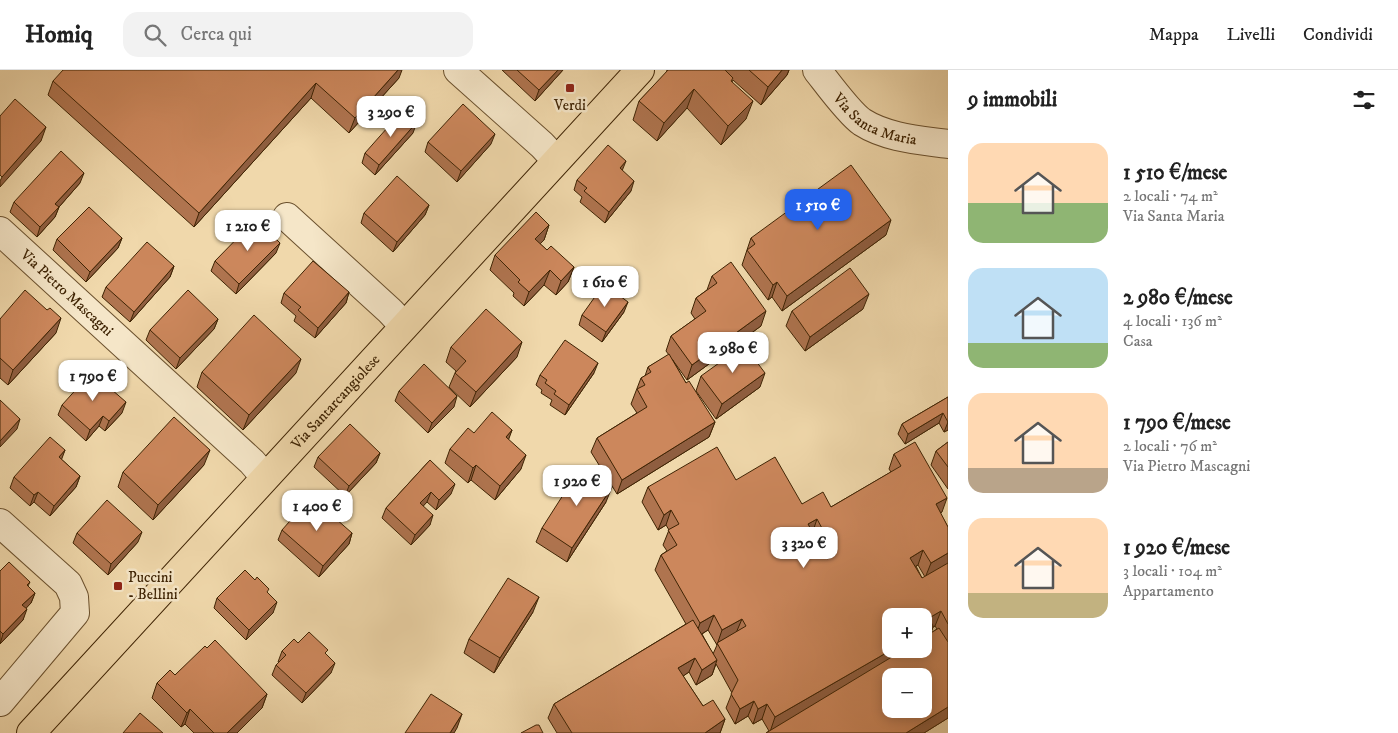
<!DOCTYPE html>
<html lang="it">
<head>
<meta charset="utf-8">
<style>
	:root { --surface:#fff; --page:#f2f2f2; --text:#222; --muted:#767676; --line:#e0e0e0; --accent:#2563eb }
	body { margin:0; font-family:"IM FELL DW Pica",serif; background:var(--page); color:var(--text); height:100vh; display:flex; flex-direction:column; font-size:19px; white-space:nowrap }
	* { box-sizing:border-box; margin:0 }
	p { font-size:16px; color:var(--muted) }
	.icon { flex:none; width:28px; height:28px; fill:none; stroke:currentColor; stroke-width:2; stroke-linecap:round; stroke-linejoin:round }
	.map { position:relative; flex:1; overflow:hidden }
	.drawer { display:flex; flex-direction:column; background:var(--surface); width:450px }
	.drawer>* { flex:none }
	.tools { position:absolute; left:882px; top:538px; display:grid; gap:10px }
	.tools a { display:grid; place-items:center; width:50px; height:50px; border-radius:10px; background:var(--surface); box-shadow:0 2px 12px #0003; font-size:25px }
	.price { position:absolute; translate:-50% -42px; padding:0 11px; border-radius:10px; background:#fff; color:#222; font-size:16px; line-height:32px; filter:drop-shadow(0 1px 2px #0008) }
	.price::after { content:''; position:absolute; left:50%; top:30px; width:15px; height:11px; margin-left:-8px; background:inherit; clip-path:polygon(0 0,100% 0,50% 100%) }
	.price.current { background:var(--accent); color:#fff }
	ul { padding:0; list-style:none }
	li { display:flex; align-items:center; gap:15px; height:125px; padding:0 20px }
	li span { display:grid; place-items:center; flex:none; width:140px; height:100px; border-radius:15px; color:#555 }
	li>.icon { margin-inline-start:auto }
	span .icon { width:60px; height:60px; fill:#fffc; stroke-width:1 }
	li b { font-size:21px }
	h2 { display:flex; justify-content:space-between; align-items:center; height:60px; padding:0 20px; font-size:21px }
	header { display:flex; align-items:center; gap:30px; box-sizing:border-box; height:70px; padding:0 25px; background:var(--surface); border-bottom:1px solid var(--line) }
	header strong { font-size:24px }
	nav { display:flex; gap:28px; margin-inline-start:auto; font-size:18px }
	.search { width:350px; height:45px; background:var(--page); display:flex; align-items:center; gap:12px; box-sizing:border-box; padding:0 18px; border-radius:15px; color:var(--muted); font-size:19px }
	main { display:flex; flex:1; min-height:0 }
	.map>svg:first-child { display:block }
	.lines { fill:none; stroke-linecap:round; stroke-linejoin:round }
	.minor-casing { stroke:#6b512e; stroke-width:30 }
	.major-casing { stroke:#3f2404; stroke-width:30 }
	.minor { stroke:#f5e6c8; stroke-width:28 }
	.major { stroke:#f0d8ab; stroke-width:28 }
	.wall { fill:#af744f; stroke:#3f2404; fill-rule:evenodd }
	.shaded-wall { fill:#8f5e40; stroke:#3f2404 }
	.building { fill:#cc875c; stroke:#3f2404; fill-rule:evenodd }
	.poi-dot { fill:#8f2418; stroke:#f5e6c8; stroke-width:2 }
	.labels { text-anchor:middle; stroke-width:5; stroke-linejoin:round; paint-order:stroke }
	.poi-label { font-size:15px; fill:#3f2404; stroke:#f5e6c8 }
	.street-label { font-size:15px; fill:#3f2404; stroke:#f5e6c8 }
</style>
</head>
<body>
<header>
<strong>Homiq</strong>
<div class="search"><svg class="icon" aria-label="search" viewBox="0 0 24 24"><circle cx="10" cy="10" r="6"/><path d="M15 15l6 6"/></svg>Cerca qui</div>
<nav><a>Mappa</a><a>Livelli</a><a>Condividi</a></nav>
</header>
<main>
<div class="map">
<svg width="948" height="663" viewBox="0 0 948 663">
	<rect width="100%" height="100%" fill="#f0d8ab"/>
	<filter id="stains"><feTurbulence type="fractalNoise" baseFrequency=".004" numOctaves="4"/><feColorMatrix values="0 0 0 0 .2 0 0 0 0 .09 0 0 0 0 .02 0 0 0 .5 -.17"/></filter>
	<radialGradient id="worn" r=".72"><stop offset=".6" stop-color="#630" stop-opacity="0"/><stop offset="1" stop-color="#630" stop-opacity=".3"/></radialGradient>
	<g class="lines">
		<g class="minor-casing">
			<g id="minor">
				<polyline points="458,0 542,75 556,90"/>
				<path id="s1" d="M817 0C828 14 849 43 862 52 887 68 920 70 948 74"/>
				<polyline points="287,147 390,241 404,256"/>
				<path id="s2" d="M0 161 252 392 265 407"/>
				<polyline points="0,453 68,514 74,527 75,543 0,632"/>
			</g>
		</g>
		<g class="major-casing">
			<g id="major">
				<path id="s3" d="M31 663 640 0"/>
			</g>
		</g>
		<use href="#minor" class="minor"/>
		<use href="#major" class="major"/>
	</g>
	<g class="wall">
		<polygon points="502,0 563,0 535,31"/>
		<polygon points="667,0 789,0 787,5 761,35 733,10 732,12 746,49 721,75 687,38 657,71 633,50 639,31 666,3"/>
		<polygon points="399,8 349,63 311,28 194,157 48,25 53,11"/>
		<polygon points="413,63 375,105 362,93 365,83"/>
		<polygon points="428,72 491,74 457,112 425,82"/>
		<polygon points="623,101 631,121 605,153 580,132 582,127 574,120 577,110"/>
		<polygon points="80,113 59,137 55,147 37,167 10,142 14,132"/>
		<polygon points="429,135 425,145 393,182 361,153 364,143"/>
		<polygon points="549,155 544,170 540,174 547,180 574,197 568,212 556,225 544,215 524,236 513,226 514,223 490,200 495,185"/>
		<polygon points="886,165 782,241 772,227 768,230 742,195 751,168"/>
		<polygon points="122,168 118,178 86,212 53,180 57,169"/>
		<polygon points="276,183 236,224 211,201 215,191"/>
		<polygon points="174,196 170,207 130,252 102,227 106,217"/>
		<polygon points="712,206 761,256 687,310 672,289 686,313 715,352 709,367 617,424 591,382 597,368 637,343 631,334 641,308 645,306 648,297 669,285 666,281 671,266 695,249 691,243 696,228 707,220"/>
		<polygon points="349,222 346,233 315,268 294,251 296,246 281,233 284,223"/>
		<polygon points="863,239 805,281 786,256 792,241"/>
		<polygon points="624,242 602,272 579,255 582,245"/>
		<polygon points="0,249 56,263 8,315 0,308"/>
		<polygon points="218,249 214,259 176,299 146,270 150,260"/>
		<polygon points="451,277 517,287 470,337 449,317 455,303 456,301 446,292"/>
		<polygon points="202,302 296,303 243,360 197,317"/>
		<polygon points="594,303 565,345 550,335 552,330 541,323 542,320 536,315 540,305"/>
		<polygon points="701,306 760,317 716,349 696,321"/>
		<polygon points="399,321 454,337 428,363 395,331"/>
		<polygon points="948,327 948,360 944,362 939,353 905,374 898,364 902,354"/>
		<polygon points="62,335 122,343 105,361 99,356 86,371 58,345"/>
		<polygon points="512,360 508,369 521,399 495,430 471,410 468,413 445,393 450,379 474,363"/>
		<polygon points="948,372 948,419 931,395 936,381"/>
		<polygon points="65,380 61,389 80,406 76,417 50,446 34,432 30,436 10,418 14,407"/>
		<polygon points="380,383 376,393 345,426 314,397 318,387"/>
		<path d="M894 384 942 442 940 443 948 457V648L924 663H766L769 661 762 649 753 654 748 646 735 654 726 638 732 623 716 594 712 605 696 615 689 602 683 606 703 636 725 649 720 663H557L548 648 554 634 686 554 655 500 661 485 667 481 663 475 669 460 666 455 658 460 642 432 648 417 736 410 802 434 831 437 891 402 889 399ZM918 495 925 507 922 508 916 496ZM935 556 937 559 931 563 933 557ZM708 560 717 575 713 584 702 564Z"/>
		<polygon points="430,390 451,424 436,440 427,432 423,436 430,455 411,475 382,448 386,438"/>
		<polygon points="204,395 153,450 118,417 123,402"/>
		<polygon points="606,432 567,492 536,472 542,458"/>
		<polygon points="282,460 352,463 349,474 319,507 278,470"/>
		<polygon points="77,463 138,472 108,505 73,473"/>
		<polygon points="0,501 30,512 28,516 35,523 31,533 26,538 23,550 0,574"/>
		<polygon points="268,523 273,543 246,570 214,538 217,528"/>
		<polygon points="533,542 494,603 464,583 469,569"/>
		<polygon points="298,573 326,585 331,603 302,633 272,605 276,595 279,592 278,592 282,581"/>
		<polygon points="207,578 267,624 262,638 237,663 194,663 185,654 181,657 152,628 157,613 175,605"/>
	</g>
	<g class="shaded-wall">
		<polygon points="398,0 402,0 399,8 349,63 355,48"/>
		<polygon points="558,0 563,0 535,31 539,20"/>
		<polygon points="782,0 789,0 787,5 761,35 768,17"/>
		<polygon points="316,13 311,28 194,157 199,143"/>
		<polygon points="694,19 687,38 657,71 664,53"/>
		<polygon points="753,31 746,49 721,75 728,56"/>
		<polygon points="417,52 413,63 375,105 379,95"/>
		<polygon points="46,57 41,71 0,117 0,111 2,107"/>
		<polygon points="495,64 491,74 457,112 461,101"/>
		<polygon points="626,91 622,101 620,98"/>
		<polygon points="84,103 80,113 59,137 55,147 37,167 40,157 55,134"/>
		<polygon points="634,111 631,121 605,153 609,142"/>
		<polygon points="429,135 425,145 393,182 397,172"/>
		<polygon points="891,150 886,165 782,241 787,226"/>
		<polygon points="549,155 544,170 530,184 535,169"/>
		<polygon points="122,168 118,178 86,212 90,202"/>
		<polygon points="280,173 276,183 236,224 239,214"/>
		<polygon points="174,196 170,207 130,252 134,242"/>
		<polygon points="574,197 568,212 556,225 561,211"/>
		<polygon points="550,200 544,215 524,236 529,222"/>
		<polygon points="777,212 772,227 768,230 773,215"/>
		<polygon points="349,222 346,233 315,268 318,258"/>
		<polygon points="869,224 863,239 805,281 810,267"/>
		<polygon points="628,232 624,242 602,272 606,262"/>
		<polygon points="766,241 761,256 687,310 692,295"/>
		<polygon points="61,248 56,263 8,315 13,300"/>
		<polygon points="218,249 214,259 176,299 180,288"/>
		<polygon points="522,272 517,287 470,337 476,322"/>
		<polygon points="301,289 296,303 243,360 249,345"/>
		<polygon points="598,293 594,303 565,345 569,335"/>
		<polygon points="765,303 760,317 716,349 722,334"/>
		<polygon points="457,326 454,337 428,363 432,353"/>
		<polygon points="126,332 122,343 105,361 109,351"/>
		<polygon points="943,343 939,353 905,374 908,364"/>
		<polygon points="103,346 99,356 86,371 90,360"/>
		<polygon points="20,349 17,359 0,377 0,371"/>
		<polygon points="715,352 709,367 617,424 622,410"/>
		<polygon points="948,352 948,360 944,362"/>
		<polygon points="512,360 507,374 506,367"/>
		<polygon points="65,380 61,391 59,387"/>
		<polygon points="210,380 204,395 153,450 158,435"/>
		<polygon points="380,383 376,393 345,426 349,416"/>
		<polygon points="526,385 521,399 495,430 500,416"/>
		<polygon points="476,395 471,410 468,413 473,398"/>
		<polygon points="80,406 76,417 50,446 54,436"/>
		<polygon points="455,414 451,424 436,440 439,430"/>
		<polygon points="612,417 606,432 567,492 572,478"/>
		<polygon points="38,422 34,432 30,436 34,425"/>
		<polygon points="431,422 427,432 417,443 420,433"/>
		<polygon points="947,428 942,442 930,449 936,434"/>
		<polygon points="671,440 666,455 658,460 664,445"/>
		<polygon points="433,445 430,455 411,475 415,465"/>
		<polygon points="817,449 812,464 808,454"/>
		<polygon points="142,462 138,472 108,505 111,494"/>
		<polygon points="352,463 349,474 319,507 323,496"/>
		<polygon points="923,480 918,495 905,502 910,488"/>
		<polygon points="948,483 948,495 925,508 931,493"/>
		<polygon points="35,523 31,533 19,546 22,535"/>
		<polygon points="539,527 533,542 494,603 500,588"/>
		<polygon points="277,532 273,543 246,570 249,560"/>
		<polygon points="27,539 23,550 0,574 3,564"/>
		<polygon points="941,541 935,556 933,557 928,570 924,573 924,561 929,548"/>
		<polygon points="714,545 708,560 695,568 700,553"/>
		<polygon points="742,549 736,563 717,573 717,575 722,560"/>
		<polygon points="893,579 913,579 770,662 775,647"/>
		<polygon points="695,588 689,602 673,613 678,598"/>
		<polygon points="717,590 712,605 696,615 702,600"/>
		<polygon points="335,593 331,603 302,633 306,623"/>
		<polygon points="267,624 262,638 237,663 227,663"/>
		<polygon points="754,631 748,646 735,654 740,639"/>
		<polygon points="767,634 762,649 753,654 758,639"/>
		<polygon points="948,637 948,648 924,663 906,663"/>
		<polygon points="190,639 185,654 181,657 187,643"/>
		<polygon points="462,644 457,658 454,663 450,663"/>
		<polygon points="725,649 720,663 705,663"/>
	</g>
	<g class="building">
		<polygon points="63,0 398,0 355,48 316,13 199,143 53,11"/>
		<polygon points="517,0 558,0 539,20"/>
		<polygon points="668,0 725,0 733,8 731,11 753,31 728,56 694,19 664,53 639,31"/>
		<polygon points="749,0 782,0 768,17"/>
		<polygon points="15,29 46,57 2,107 0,105 0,46"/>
		<polygon points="463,34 495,64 461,101 428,72"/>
		<polygon points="403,40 417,52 379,95 365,83"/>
		<polygon points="608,75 626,91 620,98 634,111 609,142 584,121 587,118 577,110"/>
		<polygon points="61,81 84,103 55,134 59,137 40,157 14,132"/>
		<polygon points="851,95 891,150 787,226 777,212 773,215 747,180 755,174 751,168"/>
		<polygon points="397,106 429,135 397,172 364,143"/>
		<polygon points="89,137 122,168 90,202 57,169"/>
		<polygon points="536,142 549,155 535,169 547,180 551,176 574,197 561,211 550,200 529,222 518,212 520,210 495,185"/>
		<polygon points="256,149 280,173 239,214 215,191"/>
		<polygon points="147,172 174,196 134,242 106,217"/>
		<polygon points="313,191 349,222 318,258 298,240 301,237 284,223"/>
		<polygon points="731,192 766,241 692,295 671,266 706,241 696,228 717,213 712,206"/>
		<polygon points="850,198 869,224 810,267 792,241"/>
		<polygon points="604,214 628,232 606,262 582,245"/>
		<polygon points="25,220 47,240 50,238 61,248 13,300 0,288 0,249"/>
		<polygon points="188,220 218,249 180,288 150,260"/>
		<polygon points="486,239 522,272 476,322 455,303 466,291 451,277"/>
		<polygon points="254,245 301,289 249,345 202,302"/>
		<polygon points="565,270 598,293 569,335 554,324 556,321 545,313 547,310 540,305"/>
		<polygon points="744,275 765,303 722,334 701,306"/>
		<polygon points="669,284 686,313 689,311 715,352 622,410 597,368 647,337 637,319 645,315 641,308 651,302 648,297"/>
		<polygon points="424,294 457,326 432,353 399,321"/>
		<polygon points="90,304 102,315 104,313 126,332 109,351 103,346 90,360 62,335"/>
		<polygon points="948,327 948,352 943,343 908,364 902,354"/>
		<polygon points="0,330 20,349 0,371"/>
		<polygon points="492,342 512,360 506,367 526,385 500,416 476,395 473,398 450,379 468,358 474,363"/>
		<polygon points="174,347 210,380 158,435 123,402"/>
		<polygon points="350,354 380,383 349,416 318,387"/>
		<polygon points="50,367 65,380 59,387 80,406 54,436 38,422 34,425 14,407"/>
		<path d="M915 372 947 428 936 434 948 457V483L931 493 923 480 910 488 922 508 948 493V554L941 541 929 548 933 556 924 561V546H891V579H893L775 647 767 634 758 639 754 631 740 639 731 624 738 610 717 573 746 556 742 549 722 560 714 545 700 553 661 485 677 475 668 460 679 454 671 440 664 445 648 417 717 377 736 410 775 387 802 434 823 422 831 437 901 396 894 384ZM817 449 836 484 827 489 808 454Z"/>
		<polygon points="948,372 948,397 936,381"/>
		<polygon points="430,390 455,414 439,430 431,422 420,433 433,445 415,465 386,438"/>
		<polygon points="581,397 612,417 572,478 542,458"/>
		<polygon points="311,427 352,463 323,496 282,460"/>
		<polygon points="107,430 142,462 111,494 77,463"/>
		<polygon points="9,492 30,512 27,515 35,523 22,535 27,539 3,564 0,561 0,501"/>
		<polygon points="245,500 255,510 257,507 269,519 267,522 277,532 249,560 217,528"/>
		<polygon points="508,508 539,527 500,588 469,569"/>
		<polygon points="693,550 717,590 702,600 695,588 678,598 703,636 713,630 725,649 705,663 572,663 554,634"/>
		<path d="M939 558 948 572V637L906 663H766L905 579H924V567ZM891 606H924V639H891Z"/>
		<polygon points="309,562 328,580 325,583 335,593 306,623 276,595 286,585 282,581 294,569 298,573"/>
		<polygon points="215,570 267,624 227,663 214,663 190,639 187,643 157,613 170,600 175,605 205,576 207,578"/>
		<polygon points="431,624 462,644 450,663 405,663"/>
		<polygon points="140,643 163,663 123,663"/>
		<polygon points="536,655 539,655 543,663 521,663"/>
	</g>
	<g class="poi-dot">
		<rect x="565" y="13" width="10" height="10" rx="2.5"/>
		<rect x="113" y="511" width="10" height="10" rx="2.5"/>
	</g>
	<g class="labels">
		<g class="poi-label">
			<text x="570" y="40">Verdi</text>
			<text x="128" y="512" text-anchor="start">Puccini<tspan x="128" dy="17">- Bellini</tspan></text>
		</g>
		<g class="street-label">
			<text dy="5" stroke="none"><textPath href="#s1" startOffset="79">Via Santa Maria</textPath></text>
			<text dy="5" stroke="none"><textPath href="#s2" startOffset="91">Via Pietro Mascagni</textPath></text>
			<text dy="5" stroke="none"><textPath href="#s3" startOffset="450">Via Santarcangiolese</textPath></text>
		</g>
	</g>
	<rect width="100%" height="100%" filter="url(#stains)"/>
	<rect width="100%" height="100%" fill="url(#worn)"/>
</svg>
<div class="tools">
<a>+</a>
<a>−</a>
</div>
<b class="price" style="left:391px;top:68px">3 290 €</b>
<b class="price current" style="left:818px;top:161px">1 510 €</b>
<b class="price" style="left:248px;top:182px">1 210 €</b>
<b class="price" style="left:605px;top:238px">1 610 €</b>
<b class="price" style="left:733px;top:304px">2 980 €</b>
<b class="price" style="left:93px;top:332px">1 790 €</b>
<b class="price" style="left:577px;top:437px">1 920 €</b>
<b class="price" style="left:317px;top:462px">1 400 €</b>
<b class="price" style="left:804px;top:499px">3 320 €</b>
</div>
<section class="drawer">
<h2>9 immobili<svg class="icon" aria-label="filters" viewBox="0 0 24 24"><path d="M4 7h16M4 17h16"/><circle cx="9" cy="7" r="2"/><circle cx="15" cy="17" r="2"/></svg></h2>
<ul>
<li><span style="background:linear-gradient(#ffd9b3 60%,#8fb573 0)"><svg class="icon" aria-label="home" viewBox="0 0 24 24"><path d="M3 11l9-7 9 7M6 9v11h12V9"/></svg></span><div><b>1 510 €/mese</b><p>2 locali · 74 m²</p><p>Via Santa Maria</p></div></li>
<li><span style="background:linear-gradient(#bfe0f5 75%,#8fb573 0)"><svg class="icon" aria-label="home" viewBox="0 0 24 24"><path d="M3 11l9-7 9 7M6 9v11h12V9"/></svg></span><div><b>2 980 €/mese</b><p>4 locali · 136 m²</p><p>Casa</p></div></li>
<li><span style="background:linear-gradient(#ffd9b3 75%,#b9a48a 0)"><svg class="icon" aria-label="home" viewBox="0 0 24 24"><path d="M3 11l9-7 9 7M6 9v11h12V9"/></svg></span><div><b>1 790 €/mese</b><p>2 locali · 76 m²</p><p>Via Pietro Mascagni</p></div></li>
<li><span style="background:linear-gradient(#ffd9b3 75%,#c2b280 0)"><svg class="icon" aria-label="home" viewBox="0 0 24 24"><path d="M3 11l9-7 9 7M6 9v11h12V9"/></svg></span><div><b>1 920 €/mese</b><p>3 locali · 104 m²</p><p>Appartamento</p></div></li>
</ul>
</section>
</main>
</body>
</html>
